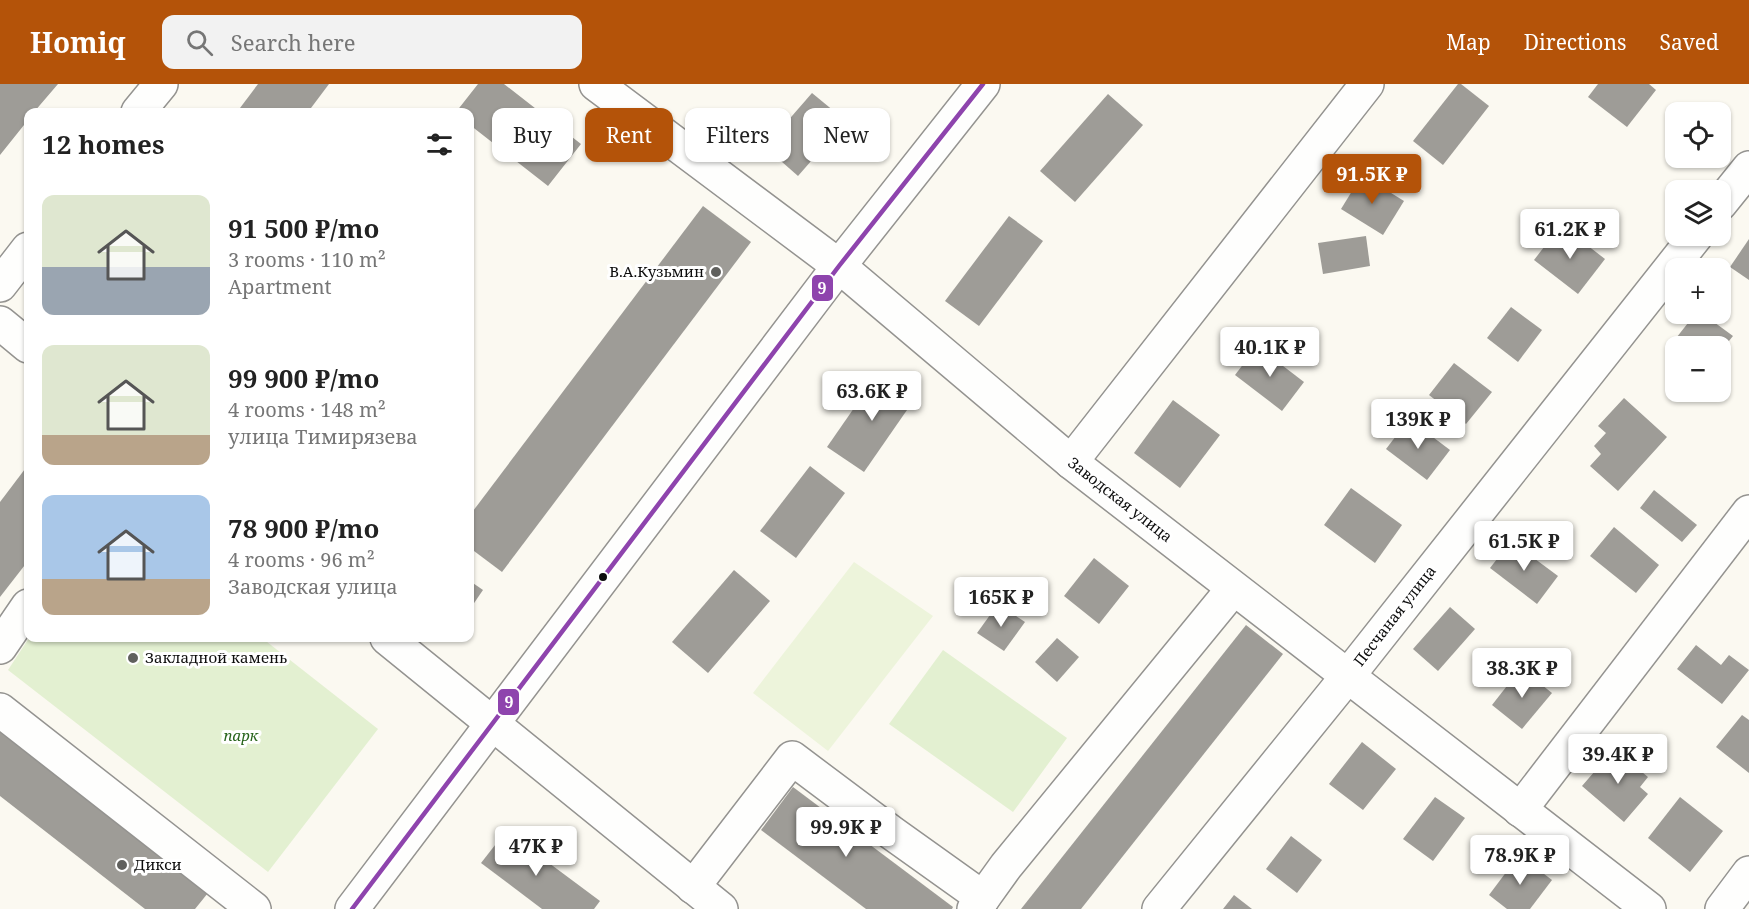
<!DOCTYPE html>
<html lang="en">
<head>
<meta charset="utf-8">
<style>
	:root { --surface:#fff; --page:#f2f2f2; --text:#222; --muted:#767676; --accent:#b45309 }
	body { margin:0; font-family:"Noto Serif",serif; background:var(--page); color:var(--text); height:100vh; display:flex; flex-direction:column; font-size:22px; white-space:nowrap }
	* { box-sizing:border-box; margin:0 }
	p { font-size:20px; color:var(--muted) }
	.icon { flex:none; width:33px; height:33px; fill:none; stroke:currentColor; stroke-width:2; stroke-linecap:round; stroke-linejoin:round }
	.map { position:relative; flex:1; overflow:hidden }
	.side { position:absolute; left:24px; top:24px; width:450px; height:534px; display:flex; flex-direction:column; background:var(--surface); border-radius:12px; box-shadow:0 2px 4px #0004 }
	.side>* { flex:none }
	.banner { position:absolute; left:492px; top:24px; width:570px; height:54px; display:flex; gap:12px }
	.tools { position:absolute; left:1665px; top:18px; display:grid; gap:12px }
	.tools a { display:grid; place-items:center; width:66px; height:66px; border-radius:12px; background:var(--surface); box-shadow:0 2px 4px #0004; font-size:30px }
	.price { position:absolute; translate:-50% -51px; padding:0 14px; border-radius:6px; background:#fff; color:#222; font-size:20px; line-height:39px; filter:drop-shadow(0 2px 3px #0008) }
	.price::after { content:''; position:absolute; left:50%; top:36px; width:18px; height:14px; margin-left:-9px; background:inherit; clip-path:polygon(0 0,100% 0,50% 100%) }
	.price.active { background:var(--accent); color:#fff }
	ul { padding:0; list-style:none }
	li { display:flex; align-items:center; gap:18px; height:150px; padding:0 18px }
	li span { display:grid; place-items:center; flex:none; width:168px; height:120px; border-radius:12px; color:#555 }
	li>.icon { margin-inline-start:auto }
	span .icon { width:72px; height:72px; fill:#fffc; stroke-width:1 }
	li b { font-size:26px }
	h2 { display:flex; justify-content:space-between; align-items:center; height:72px; padding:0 18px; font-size:26px }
	.chip { padding:0 21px; border-radius:12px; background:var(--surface); box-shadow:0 2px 4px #0004; font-size:21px; line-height:54px }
	.chip.active { background:var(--accent); color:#fff }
	header { display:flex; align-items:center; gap:36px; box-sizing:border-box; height:84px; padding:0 30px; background:var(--accent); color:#fff }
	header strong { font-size:28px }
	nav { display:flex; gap:33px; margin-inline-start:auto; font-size:21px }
	.search { width:420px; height:54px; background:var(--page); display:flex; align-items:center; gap:15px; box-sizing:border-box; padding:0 21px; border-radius:12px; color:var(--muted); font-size:22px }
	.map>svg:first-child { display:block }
	.green { fill:#e3f0d1 }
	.pitch { fill:#edf4db }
	.building { fill:#9e9c97 }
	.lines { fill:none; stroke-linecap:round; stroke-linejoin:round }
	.minor-casing { stroke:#949390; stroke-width:36 }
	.minor { stroke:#fefefd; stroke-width:33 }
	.bus-1-casing { stroke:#fff; stroke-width:9 }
	.bus-1 { stroke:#8e44ad; stroke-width:4.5 }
	.poi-dot { fill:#60605d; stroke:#fff; stroke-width:2 }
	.bus-dot { fill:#0d0d0d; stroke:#fff; stroke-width:2 }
	.labels { text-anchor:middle; stroke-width:6; stroke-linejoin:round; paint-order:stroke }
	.poi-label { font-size:15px; fill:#0d0d0d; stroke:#fff; text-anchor:start }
	.street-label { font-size:15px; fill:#0d0d0d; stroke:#fff }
	.park-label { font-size:15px; font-style:italic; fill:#29651d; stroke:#fff }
	.line-badge { stroke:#fff; stroke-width:2 }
	.badge-label { font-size:16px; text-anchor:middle; font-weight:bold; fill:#fff }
</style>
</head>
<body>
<header>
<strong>Homiq</strong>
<div class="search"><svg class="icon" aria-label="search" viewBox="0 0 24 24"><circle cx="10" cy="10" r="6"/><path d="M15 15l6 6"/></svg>Search here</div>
<nav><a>Map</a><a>Directions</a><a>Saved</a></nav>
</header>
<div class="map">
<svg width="1749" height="825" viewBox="0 0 1749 825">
	<rect width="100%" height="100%" fill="#fbf9f1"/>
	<g class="green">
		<polygon points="29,554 262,554 378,645 268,788 8,586"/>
		<polygon points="943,566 1067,654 1013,728 889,640"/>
	</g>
	<polygon class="pitch" points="854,478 933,532 828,667 753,609"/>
	<g class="building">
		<polygon points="0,0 58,0 34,28 28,28 28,36 0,71"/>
		<polygon points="258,0 329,0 308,28 237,28"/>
		<polygon points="478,0 504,0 581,60 548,102 470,41 470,28 456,28"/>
		<polygon points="1458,0 1461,0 1489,22 1443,81 1413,57"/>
		<polygon points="1598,0 1649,0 1656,6 1627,43 1588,13"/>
		<polygon points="812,9 846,37 798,92 765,63"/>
		<polygon points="1108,10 1143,41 1075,118 1040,87"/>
		<polygon points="1362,91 1404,117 1383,151 1341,125"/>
		<polygon points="703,122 751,158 502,488 470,464 470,431"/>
		<polygon points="1009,132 1043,157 979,242 945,217"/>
		<polygon points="1561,141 1605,175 1578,210 1534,176"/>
		<polygon points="1366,152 1370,182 1323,190 1318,159"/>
		<polygon points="1749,155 1749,196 1730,183"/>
		<polygon points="1511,223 1542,246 1518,278 1487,254"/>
		<polygon points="1695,230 1703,230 1733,252 1720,268 1720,262 1679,262 1673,258"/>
		<polygon points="1257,262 1304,298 1282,327 1235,291"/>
		<polygon points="1454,279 1492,308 1466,340 1429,311"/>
		<polygon points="879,288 916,313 864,388 827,363"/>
		<polygon points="1624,314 1667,353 1618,407 1590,382 1601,370 1594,362 1606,349 1598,342"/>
		<polygon points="1173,316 1220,351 1180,404 1134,369"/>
		<polygon points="1409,335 1450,366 1427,396 1386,365"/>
		<polygon points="28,381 28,477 0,513 0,418"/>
		<polygon points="810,382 845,409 796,474 760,447"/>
		<polygon points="1351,404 1402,441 1375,479 1324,441"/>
		<polygon points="1654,406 1697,441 1682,458 1640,424"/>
		<polygon points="1614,443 1659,481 1636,509 1590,472"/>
		<polygon points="1511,457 1558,492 1537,520 1490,484"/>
		<polygon points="1094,474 1129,502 1099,540 1064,512"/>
		<polygon points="734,486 770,517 708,589 672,558"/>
		<polygon points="470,497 483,506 470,525"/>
		<polygon points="998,520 1025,538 1004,567 977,549"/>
		<polygon points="1450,523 1475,545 1438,587 1413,565"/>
		<polygon points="1246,541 1283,570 1081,825 1021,825"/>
		<polygon points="1057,554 1079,573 1057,598 1035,578"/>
		<polygon points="1696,561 1721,581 1729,571 1749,586 1722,620 1677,585"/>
		<polygon points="1521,584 1552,609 1522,645 1492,621"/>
		<polygon points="1742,631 1749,636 1749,689 1716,663"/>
		<polygon points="0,638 212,804 195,825 145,825 0,712"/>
		<polygon points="1362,658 1396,685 1363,726 1329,700"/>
		<polygon points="1614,665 1648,693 1640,703 1648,710 1624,738 1582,702"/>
		<polygon points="793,703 953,823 952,825 866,825 761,746"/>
		<polygon points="1435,713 1465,734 1433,777 1403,755"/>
		<polygon points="1680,713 1723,747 1690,788 1648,754"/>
		<polygon points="506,747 600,817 594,825 542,825 481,779"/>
		<polygon points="1291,752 1322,776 1297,809 1266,785"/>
		<polygon points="1519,771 1552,796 1530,825 1507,825 1489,811"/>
		<polygon points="1234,811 1252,825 1223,825"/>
	</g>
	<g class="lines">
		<g class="minor-casing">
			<g id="minor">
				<polyline points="596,0 839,182 1071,378 1649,825"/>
				<polyline points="138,28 161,0"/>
				<polyline points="1720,120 1749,84"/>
				<polyline points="0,201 28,165"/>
				<polyline points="0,239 28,262"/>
				<polyline points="1071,378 1367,0"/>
				<polyline points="387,554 721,825"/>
				<polyline points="0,563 28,522"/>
				<polyline points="0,626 254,825"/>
				<polyline points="1520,726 1749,428"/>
				<polyline points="693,803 792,674 892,749 983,814 974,825"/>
				<polyline points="983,814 1006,782 1233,505"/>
				<polyline points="352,825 839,182 983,0"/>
				<polyline points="1159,825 1347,593 1696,152"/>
				<polyline points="1722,825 1749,789"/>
			</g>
		</g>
		<use href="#minor" class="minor"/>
		<g class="bus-1-casing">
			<polyline id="bus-1" points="352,825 839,182 983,0"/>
		</g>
		<use href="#bus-1" class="bus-1"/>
	</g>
	<g class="poi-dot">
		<circle cx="716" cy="188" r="6"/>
		<circle cx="133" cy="574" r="6"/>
		<circle cx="122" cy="781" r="6"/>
	</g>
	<circle class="bus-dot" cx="603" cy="493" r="5"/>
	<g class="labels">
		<g class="poi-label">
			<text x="704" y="193" text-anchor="end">В.А.Кузьмин</text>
			<text x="145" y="579">Закладной камень</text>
			<text x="134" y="786">Дикси</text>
		</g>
		<g class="street-label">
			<text transform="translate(1120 416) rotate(38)" y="5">Заводская улица</text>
			<text transform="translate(1395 532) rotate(-52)" y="5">Песчаная улица</text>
		</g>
		<g class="park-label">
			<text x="241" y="657">парк</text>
		</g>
	</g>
	<g class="line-badge">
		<rect x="811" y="190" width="23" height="28" rx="6" fill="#8e44ad"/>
		<rect x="497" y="604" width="23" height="28" rx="6" fill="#8e44ad"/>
	</g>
	<g class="badge-label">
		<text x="822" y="210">9</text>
		<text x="509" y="624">9</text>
	</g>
</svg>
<div class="tools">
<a><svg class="icon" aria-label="locate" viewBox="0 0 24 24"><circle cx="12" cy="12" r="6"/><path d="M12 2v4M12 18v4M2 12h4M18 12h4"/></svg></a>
<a><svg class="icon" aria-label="layers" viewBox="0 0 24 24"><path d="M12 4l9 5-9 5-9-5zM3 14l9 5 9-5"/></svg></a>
<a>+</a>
<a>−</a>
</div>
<b class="price active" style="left:1372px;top:121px">91.5K ₽</b>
<b class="price" style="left:1570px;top:176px">61.2K ₽</b>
<b class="price" style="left:1270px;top:294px">40.1K ₽</b>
<b class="price" style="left:872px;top:338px">63.6K ₽</b>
<b class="price" style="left:1418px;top:366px">139K ₽</b>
<b class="price" style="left:1524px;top:488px">61.5K ₽</b>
<b class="price" style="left:1001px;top:544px">165K ₽</b>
<b class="price" style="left:1522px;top:615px">38.3K ₽</b>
<b class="price" style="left:1618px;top:701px">39.4K ₽</b>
<b class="price" style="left:846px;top:774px">99.9K ₽</b>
<b class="price" style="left:536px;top:793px">47K ₽</b>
<b class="price" style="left:1520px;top:802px">78.9K ₽</b>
<div class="banner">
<a class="chip">Buy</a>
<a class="chip active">Rent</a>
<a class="chip">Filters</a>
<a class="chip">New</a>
</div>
<section class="side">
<h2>12 homes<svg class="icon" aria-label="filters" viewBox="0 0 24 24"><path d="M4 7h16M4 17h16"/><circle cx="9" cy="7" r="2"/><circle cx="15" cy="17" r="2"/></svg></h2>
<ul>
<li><span style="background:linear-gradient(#dfe7d0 60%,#9aa5b1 0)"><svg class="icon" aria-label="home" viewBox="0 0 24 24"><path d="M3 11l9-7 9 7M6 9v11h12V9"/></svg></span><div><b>91 500 ₽/mo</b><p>3 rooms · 110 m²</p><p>Apartment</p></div></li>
<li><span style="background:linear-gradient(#dfe7d0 75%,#b9a48a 0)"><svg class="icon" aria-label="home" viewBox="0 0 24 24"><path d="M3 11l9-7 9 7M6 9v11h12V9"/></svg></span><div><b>99 900 ₽/mo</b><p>4 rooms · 148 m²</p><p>улица Тимирязева</p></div></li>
<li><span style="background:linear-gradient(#a9c7e8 70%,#b9a48a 0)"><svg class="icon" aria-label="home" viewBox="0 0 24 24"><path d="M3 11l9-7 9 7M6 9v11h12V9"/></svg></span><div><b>78 900 ₽/mo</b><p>4 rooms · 96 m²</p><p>Заводская улица</p></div></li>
</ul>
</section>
</div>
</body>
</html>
